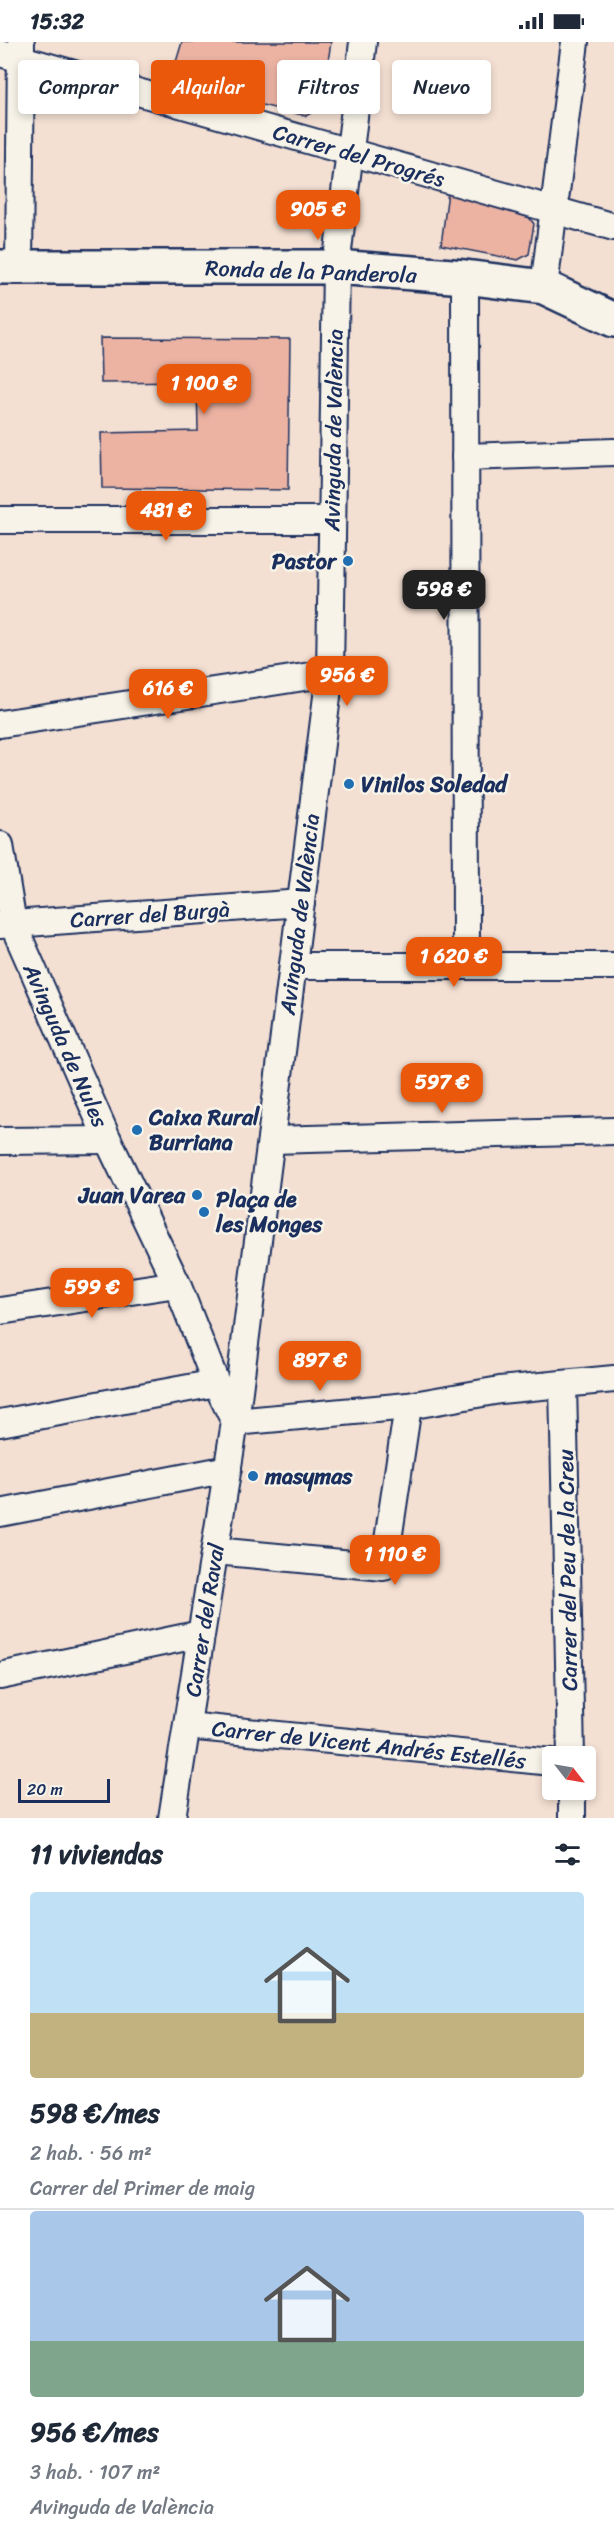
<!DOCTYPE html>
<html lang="es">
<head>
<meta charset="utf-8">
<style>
	:root { --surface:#fff; --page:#f2f2f3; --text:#1f2937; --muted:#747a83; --line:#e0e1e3; --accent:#ea580c }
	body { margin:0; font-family:Sriracha,sans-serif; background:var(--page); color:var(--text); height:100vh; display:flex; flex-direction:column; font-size:22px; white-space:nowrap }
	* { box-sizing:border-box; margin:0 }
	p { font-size:20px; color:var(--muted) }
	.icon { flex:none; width:33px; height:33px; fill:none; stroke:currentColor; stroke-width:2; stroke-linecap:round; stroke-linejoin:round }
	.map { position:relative; height:1776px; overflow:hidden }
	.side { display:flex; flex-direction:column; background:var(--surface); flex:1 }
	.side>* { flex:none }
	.top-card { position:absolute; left:18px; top:18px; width:579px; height:54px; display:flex; gap:12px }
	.needle { width:39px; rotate:121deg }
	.controls { position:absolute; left:542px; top:1704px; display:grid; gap:12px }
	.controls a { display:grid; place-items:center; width:54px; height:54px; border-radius:6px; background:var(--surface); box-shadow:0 3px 9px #0003; font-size:30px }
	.scale { position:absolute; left:18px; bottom:15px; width:92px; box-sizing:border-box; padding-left:6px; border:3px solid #1b2f5e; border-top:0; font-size:16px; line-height:21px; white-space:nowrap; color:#1b2f5e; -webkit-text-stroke:4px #f7f3e8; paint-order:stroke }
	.price { position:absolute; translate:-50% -51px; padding:0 14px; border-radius:12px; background:var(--accent); color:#fff; font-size:20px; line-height:39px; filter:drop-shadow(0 2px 3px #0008) }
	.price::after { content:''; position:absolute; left:50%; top:36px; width:18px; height:14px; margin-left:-9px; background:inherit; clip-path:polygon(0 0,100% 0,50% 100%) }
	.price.active { background:#222; color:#fff }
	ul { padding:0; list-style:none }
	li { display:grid; align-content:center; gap:12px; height:318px; padding:0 30px }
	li+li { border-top:2px solid var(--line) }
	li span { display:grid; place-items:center; height:186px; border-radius:6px; color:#555 }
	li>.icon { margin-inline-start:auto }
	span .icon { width:108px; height:108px; fill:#fffc; stroke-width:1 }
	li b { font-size:26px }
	h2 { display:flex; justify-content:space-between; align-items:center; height:72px; padding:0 30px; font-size:26px }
	.tag { padding:0 21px; border-radius:6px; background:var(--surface); box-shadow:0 3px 9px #0003; font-size:21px; line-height:54px }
	.tag.active { background:var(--accent); color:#fff }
	.status { display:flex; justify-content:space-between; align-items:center; height:42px; padding:0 30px; background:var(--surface); direction:ltr }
	.status svg { height:16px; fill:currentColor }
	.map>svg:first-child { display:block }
	.building { fill:#ecb3a3; stroke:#1b2f5e; stroke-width:1.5 }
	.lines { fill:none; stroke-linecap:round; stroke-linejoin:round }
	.street-casing { stroke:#1b2f5e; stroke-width:30 }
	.secondary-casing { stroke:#1b2f5e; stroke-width:38 }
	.street { stroke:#f7f3e8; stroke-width:26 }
	.secondary { stroke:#f7f3e8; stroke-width:33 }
	.poi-dot { fill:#1f6fb2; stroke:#f7f3e8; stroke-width:2 }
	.labels { text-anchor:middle; stroke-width:5; stroke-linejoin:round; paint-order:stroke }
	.street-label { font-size:22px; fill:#1b2f5e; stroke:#f7f3e8 }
	.poi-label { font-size:22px; font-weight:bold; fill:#1b2f5e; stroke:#f7f3e8; text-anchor:start }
</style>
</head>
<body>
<div class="status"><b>15:32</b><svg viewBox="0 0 49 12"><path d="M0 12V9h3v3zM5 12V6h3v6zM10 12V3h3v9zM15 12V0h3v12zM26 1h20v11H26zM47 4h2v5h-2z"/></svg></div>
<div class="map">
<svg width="614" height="1776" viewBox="0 0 614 1776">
	<rect width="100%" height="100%" fill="#f4e0d3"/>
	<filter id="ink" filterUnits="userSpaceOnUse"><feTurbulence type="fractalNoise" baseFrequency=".0167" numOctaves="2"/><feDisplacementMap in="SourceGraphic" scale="12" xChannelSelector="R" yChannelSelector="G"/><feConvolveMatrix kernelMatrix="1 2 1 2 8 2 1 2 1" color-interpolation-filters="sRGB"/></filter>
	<g filter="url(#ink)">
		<g class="building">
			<polygon points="182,0 331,0 321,65 306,74 170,40"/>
			<polygon points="448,150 528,174 534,182 529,212 518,218 441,203"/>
			<polygon points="100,296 290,297 288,448 102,446 101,391 198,389 197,340 101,341"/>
		</g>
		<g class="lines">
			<g class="street-casing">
				<g id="street">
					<polyline points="0,11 614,185"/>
					<polyline points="19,226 21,1"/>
					<polyline points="465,235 466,924"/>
					<polyline points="544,245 575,0"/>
					<polyline points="465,415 614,410"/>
					<polyline points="0,478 331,478"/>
					<polyline points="0,682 330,631"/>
					<polyline points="0,803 13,882 108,1098 177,1242 216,1341 235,1380"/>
					<polyline points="0,883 301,861"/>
					<polyline points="293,924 614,924"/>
					<polyline points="271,1098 614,1089"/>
					<polyline points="0,1099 108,1098"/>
					<polyline points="0,1269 177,1242"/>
					<polyline points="563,1342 571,1714"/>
					<polyline points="235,1380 408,1364 500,1348 614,1337"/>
					<polyline points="0,1381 216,1341"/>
					<polyline points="0,1471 228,1427"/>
					<polyline points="215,1509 384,1525 408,1364"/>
					<polyline points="0,1634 201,1592"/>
					<polyline points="187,1684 552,1720"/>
					<polyline points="572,1748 572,1776"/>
					<polyline points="172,1776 235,1380 330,631 336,225 363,0"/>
				</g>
			</g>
			<g class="secondary-casing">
				<polyline id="secondary" points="0,225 336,225 465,235 544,245 614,278"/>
			</g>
			<use href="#street" class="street"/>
			<use href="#secondary" class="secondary"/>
		</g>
	</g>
	<g class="poi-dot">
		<circle cx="348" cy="519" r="6"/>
		<circle cx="349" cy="742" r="6"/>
		<circle cx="137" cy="1088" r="6"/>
		<circle cx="197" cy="1153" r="6"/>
		<circle cx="204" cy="1170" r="6"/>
		<circle cx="253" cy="1434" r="6"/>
	</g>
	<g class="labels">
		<g class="street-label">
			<text transform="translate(359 113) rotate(16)" y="8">Carrer del Progrés</text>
			<text transform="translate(311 229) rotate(2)" y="8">Ronda de la Panderola</text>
			<text transform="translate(333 388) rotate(-89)" y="8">Avinguda de València</text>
			<text transform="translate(150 872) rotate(-4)" y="8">Carrer del Burgà</text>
			<text transform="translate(299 872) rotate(-83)" y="8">Avinguda de València</text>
			<text transform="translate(66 1003) rotate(66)" y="8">Avinguda de Nules</text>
			<text transform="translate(567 1528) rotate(-91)" y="8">Carrer del Peu de la Creu</text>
			<text transform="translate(204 1578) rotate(-81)" y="8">Carrer del Raval</text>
			<text transform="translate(369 1702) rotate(6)" y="8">Carrer de Vicent Andrés Estellés</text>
		</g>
		<g class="poi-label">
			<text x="336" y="527" text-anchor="end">Pastor</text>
			<text x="361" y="750">Vinilos Soledad</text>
			<text x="149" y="1083">Caixa Rural<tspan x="149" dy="25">Burriana</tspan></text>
			<text x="185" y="1161" text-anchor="end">Juan Varea</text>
			<text x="216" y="1165">Plaça de<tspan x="216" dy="25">les Monges</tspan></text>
			<text x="265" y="1442">masymas</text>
		</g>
	</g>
</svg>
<div class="controls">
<a><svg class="needle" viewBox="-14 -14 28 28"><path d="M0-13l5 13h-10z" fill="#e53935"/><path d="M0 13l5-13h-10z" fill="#747a83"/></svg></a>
</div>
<div class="scale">20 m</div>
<b class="price" style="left:318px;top:199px">905 €</b>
<b class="price" style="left:204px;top:373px">1 100 €</b>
<b class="price" style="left:166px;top:500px">481 €</b>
<b class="price active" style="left:444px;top:579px">598 €</b>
<b class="price" style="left:347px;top:665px">956 €</b>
<b class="price" style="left:168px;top:678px">616 €</b>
<b class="price" style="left:454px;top:946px">1 620 €</b>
<b class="price" style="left:442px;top:1072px">597 €</b>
<b class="price" style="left:92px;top:1277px">599 €</b>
<b class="price" style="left:320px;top:1350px">897 €</b>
<b class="price" style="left:395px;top:1544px">1 110 €</b>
<div class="top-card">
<a class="tag">Comprar</a>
<a class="tag active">Alquilar</a>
<a class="tag">Filtros</a>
<a class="tag">Nuevo</a>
</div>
</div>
<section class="side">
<h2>11 viviendas<svg class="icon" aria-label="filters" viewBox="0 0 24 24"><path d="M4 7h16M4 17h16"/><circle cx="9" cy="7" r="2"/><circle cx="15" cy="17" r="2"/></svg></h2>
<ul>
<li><span style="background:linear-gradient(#bfe0f5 65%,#c2b280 0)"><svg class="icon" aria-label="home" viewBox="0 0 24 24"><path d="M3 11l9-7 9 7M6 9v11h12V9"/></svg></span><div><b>598 €/mes</b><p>2 hab. · 56 m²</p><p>Carrer del Primer de maig</p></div></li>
<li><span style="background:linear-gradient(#a9c7e8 70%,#7fa58c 0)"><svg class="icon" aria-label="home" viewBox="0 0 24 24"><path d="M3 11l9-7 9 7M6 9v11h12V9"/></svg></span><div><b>956 €/mes</b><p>3 hab. · 107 m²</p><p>Avinguda de València</p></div></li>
</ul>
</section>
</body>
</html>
